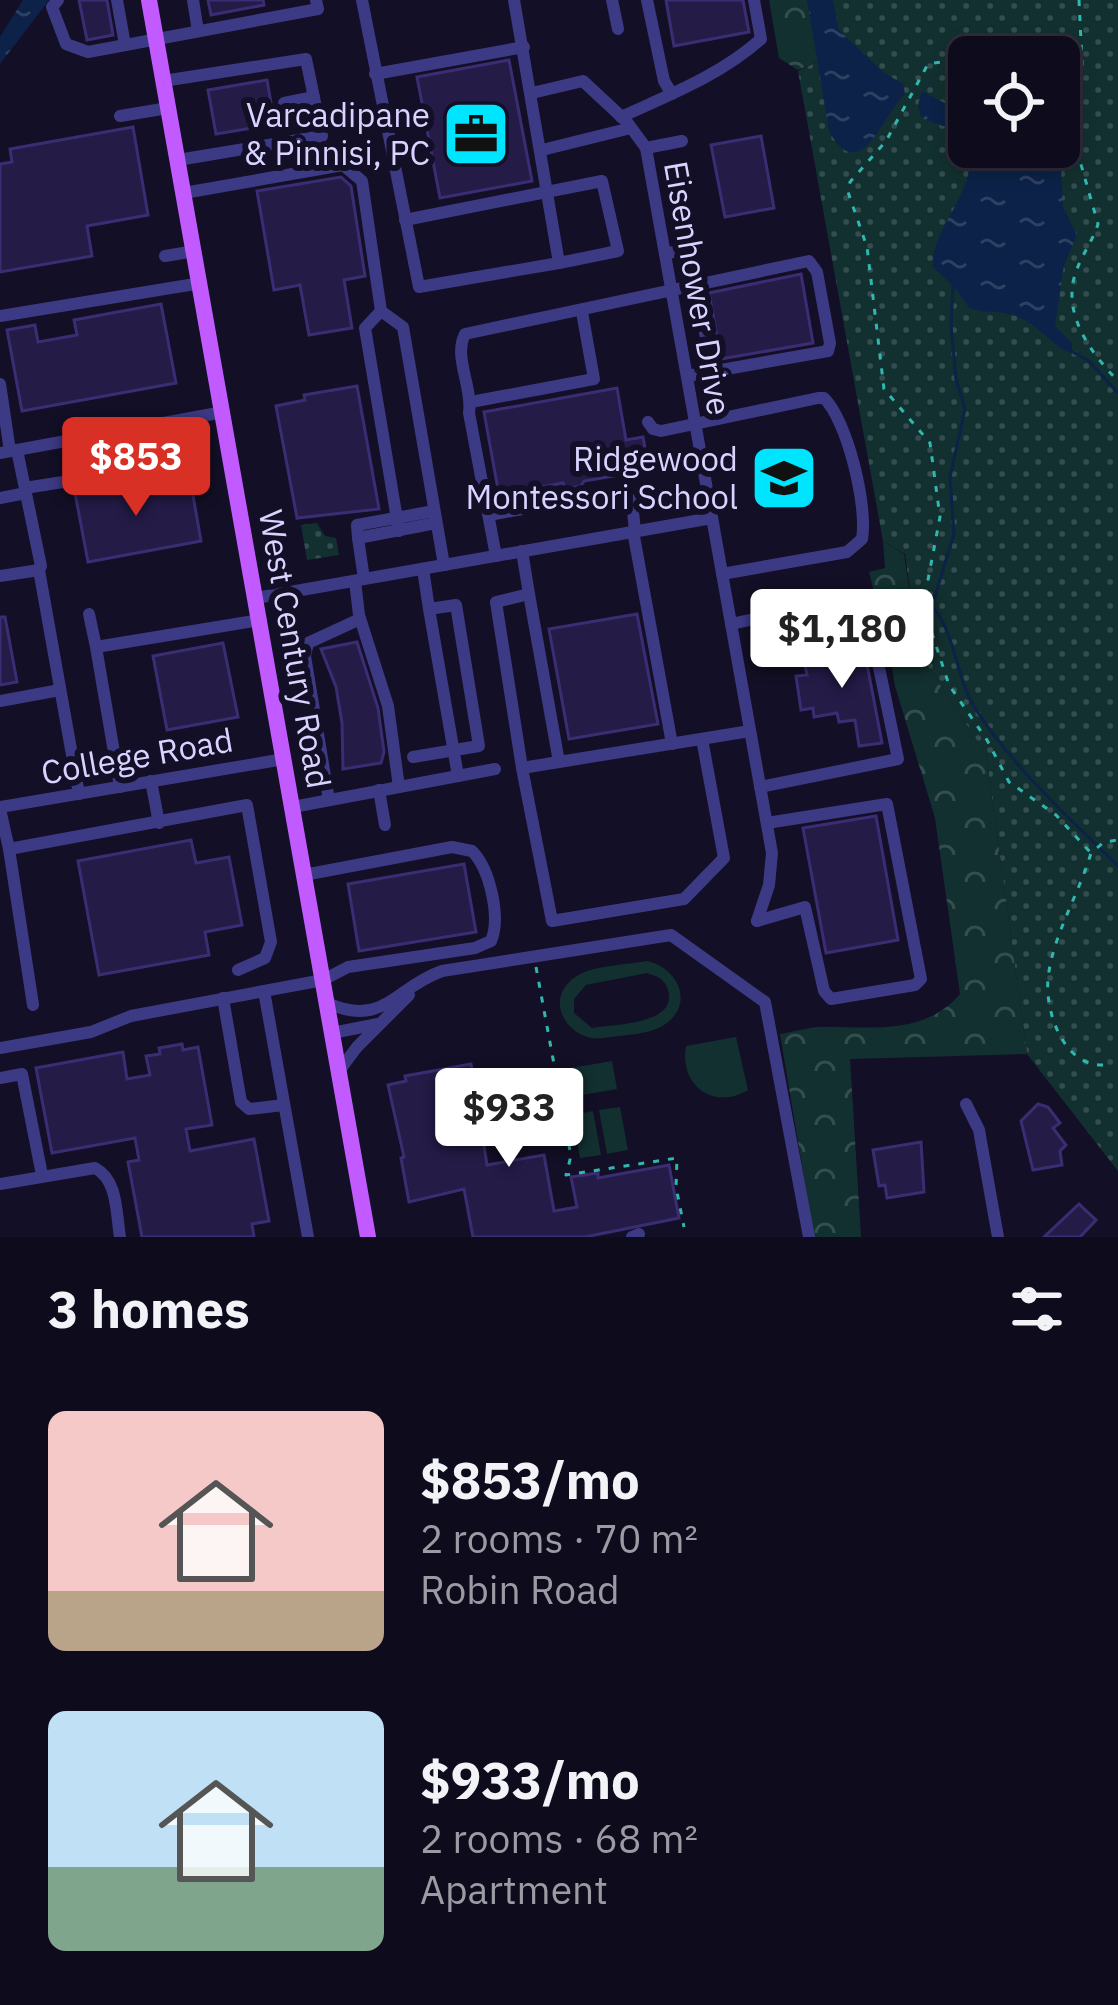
<!DOCTYPE html>
<html lang="en">
<head>
<meta charset="utf-8">
<style>
	:root { --surface:#0e0b1c; --page:#171425; --text:#f1f3f6; --muted:#9b9ba3; --line:#2e2b3b; --accent:#d93025 }
	body { margin:0; font-family:"IBM Plex Sans",sans-serif; background:var(--page); color:var(--text); height:100vh; display:flex; flex-direction:column; font-size:45px; white-space:nowrap }
	* { box-sizing:border-box; margin:0 }
	p { font-size:39px; color:var(--muted) }
	.icon { flex:none; width:66px; height:66px; fill:none; stroke:currentColor; stroke-width:2; stroke-linecap:round; stroke-linejoin:round }
	.map { position:relative; height:1237px; overflow:hidden }
	.sheet { display:flex; flex-direction:column; background:var(--surface); flex:1 }
	.sheet>* { flex:none }
	.controls { position:absolute; left:948px; top:36px; display:grid; gap:24px }
	.controls a { display:grid; place-items:center; width:132px; height:132px; border-radius:18px; background:var(--surface); box-shadow:0 6px 18px #0003,0 0 0 3px var(--line); font-size:60px }
	.price { position:absolute; translate:-50% -102px; padding:0 27px; border-radius:12px; background:#fff; color:#222; font-size:39px; line-height:78px; filter:drop-shadow(0 3px 6px #0008) }
	.price::after { content:''; position:absolute; left:50%; top:72px; width:36px; height:27px; margin-left:-18px; background:inherit; clip-path:polygon(0 0,100% 0,50% 100%) }
	.price.active { background:var(--accent); color:#fff }
	ul { padding:0; list-style:none }
	li { display:flex; align-items:center; gap:36px; height:300px; padding:0 48px }
	li span { display:grid; place-items:center; flex:none; width:336px; height:240px; border-radius:18px; color:#555 }
	li>.icon { margin-inline-start:auto }
	span .icon { width:144px; height:144px; fill:#fffc; stroke-width:1 }
	li b { font-size:51px }
	h2 { display:flex; justify-content:space-between; align-items:center; height:144px; padding:0 48px; font-size:51px }
	.map>svg:first-child { display:block }
	.grass { fill:url(#grass-dots); fill-rule:evenodd }
	.forest { fill:url(#forest-crowns) }
	.garden { fill:#12302f; fill-rule:evenodd }
	.water { fill:url(#water-ripples) }
	.lines { fill:none; stroke-linecap:round; stroke-linejoin:round }
	.stream { stroke:#0c2248; stroke-width:3 }
	.building { fill:#241b47; stroke:#3b2d73; stroke-width:3 }
	.path { stroke:#2fb8b0; stroke-width:3; stroke-dasharray:6 9; stroke-linecap:butt }
	.minor { stroke:#3d3a85; stroke-width:12 }
	.major { stroke:#c25bff; stroke-width:16 }
	.labels { text-anchor:middle; stroke-width:12; stroke-linejoin:round; paint-order:stroke }
	.poi-label { font-size:33px; fill:#d9d4ff; stroke:#130f26; text-anchor:end }
	.street-label { font-size:33px; fill:#d9d4ff; stroke:#130f26 }
</style>
</head>
<body>
<div class="map">
<svg width="1118" height="1237" viewBox="0 0 1118 1237">
	<defs>
		<pattern id="grass-dots" width="8" height="8" patternUnits="userSpaceOnUse" patternTransform="scale(3)"><rect width="8" height="8" fill="#12302f"/><path d="M2 2h.1M6 6h.1" fill="none" stroke="#344d4e" stroke-width="1.8" stroke-linecap="round"/></pattern>
		<pattern id="forest-crowns" width="20" height="18" patternUnits="userSpaceOnUse" patternTransform="scale(3)"><rect width="20" height="18" fill="#12302f"/><path d="M2 6a3 3 0 1 1 6 0M12 15a3 3 0 1 1 6 0" fill="none" stroke="#344d4e"/></pattern>
		<pattern id="water-ripples" width="26" height="14" patternUnits="userSpaceOnUse" patternTransform="scale(3)"><rect width="26" height="14" fill="#0c2248"/><path d="M2 4q2-2 4 0t4 0M15 11q2-2 4 0t4 0" fill="none" stroke="#2f4163"/></pattern>
	</defs>
	<rect width="100%" height="100%" fill="#130f26"/>
	<g class="grass">
		<path d="M807 0H1118V1171L1027 1054 986 754 919 653 905 554 883 541 798 71 819 61ZM969 57H1059V147H969Z"/>
		<polygon points="317,523 325,536 336,538 339,555 307,560 301,525"/>
	</g>
	<g class="forest">
		<polygon points="769,0 807,0 819,61 798,70 779,58"/>
		<path d="M883 541 904 554 919 653 986 754 1027 1054 850 1059 861 1237H814L780 1034C792 1032 806 1028 818 1027 867 1026 924 1037 960 994L935 818 895 686 880 592H874L869 572 885 568Z"/>
	</g>
	<g class="garden">
		<path d="M647 961C676 967 695 1001 667 1023 652 1035 622 1035 603 1038 570 1043 542 1001 574 978 590 965 626 965 647 961ZM647 973C657 976 665 979 668 990 678 1025 613 1024 592 1028L574 1013V999L586 985Z"/>
		<path d="M736 1037 748 1090C713 1111 679 1085 686 1046Z"/>
		<polygon points="612,1061 617,1089 570,1097 565,1069"/>
		<polygon points="620,1107 628,1150 607,1154 599,1110"/>
		<polygon points="593,1111 601,1155 580,1158 572,1115"/>
	</g>
	<g class="water">
		<polygon points="23,0 49,0 0,64 0,37"/>
		<path d="M807 0H833L839 30 883 72 903 84 905 94C884 113 860 189 829 131Z"/>
		<path d="M922 91 969 116V147H1059V125L1063 207 1077 235 1064 265 1055 326 1072 343V354C1053 346 1042 330 1025 320 1003 308 988 315 969 308L956 289 933 267C929 227 989 181 963 140 955 126 934 125 921 117L918 105Z"/>
	</g>
	<g class="lines">
		<g class="stream">
			<path d="M953 287 951 325 956 379 965 409 950 477 954 534 932 606C957 636 955 676 975 708 1013 767 1068 817 1118 866"/>
			<polyline points="1073,352 1089,361 1117,392"/>
		</g>
	</g>
	<g class="building">
		<polygon points="79,0 107,0 113,35 87,40"/>
		<polygon points="208,0 263,0 264,5 211,15"/>
		<polygon points="666,0 743,0 749,32 674,46"/>
		<polygon points="509,60 532,181 440,198 417,77"/>
		<polygon points="267,80 273,114 250,118 252,128 216,134 208,90"/>
		<polygon points="133,127 148,215 87,226 92,256 0,272 0,164 12,162 10,149"/>
		<polygon points="761,136 774,208 725,217 711,145"/>
		<polygon points="341,177 351,186 365,276 344,280 352,328 309,335 300,285 274,290 257,191"/>
		<polygon points="801,274 813,343 721,359 709,293"/>
		<polygon points="161,304 176,383 22,411 7,330 35,325 38,342 77,335 74,320"/>
		<polygon points="357,386 379,509 297,518 276,406 305,400 304,395"/>
		<polygon points="617,388 626,440 643,437 649,470 584,481 581,486 566,489 563,483 499,495 484,412"/>
		<polygon points="145,480 147,492 191,484 201,541 88,562 75,493"/>
		<polygon points="637,614 658,724 569,739 549,629"/>
		<polygon points="0,617 5,617 17,682 0,685"/>
		<polygon points="357,642 378,708 384,752 381,763 343,769 342,723 336,687 321,649"/>
		<polygon points="223,643 238,717 167,730 153,656"/>
		<polygon points="863,643 882,743 859,746 855,720 839,722 837,713 814,717 813,708 801,710 796,676 807,675 805,665 826,662 823,649"/>
		<polygon points="876,816 898,940 826,953 803,828"/>
		<polygon points="191,840 196,863 229,857 242,925 205,932 209,955 99,975 78,861"/>
		<polygon points="464,864 476,932 359,951 348,884"/>
		<polygon points="182,1044 183,1050 198,1047 212,1125 186,1129 190,1151 254,1139 269,1221 252,1224 254,1237 142,1237 128,1162 139,1160 135,1138 52,1153 36,1068 123,1052 127,1079 150,1075 146,1056 160,1054 159,1048"/>
		<polygon points="471,1064 487,1165 544,1155 554,1211 577,1207 571,1177 598,1173 598,1178 669,1165 679,1218 585,1237 473,1237 464,1189 409,1202 401,1158 404,1157 388,1085 406,1081 405,1076"/>
		<polygon points="1038,1104 1048,1107 1060,1123 1053,1128 1066,1145 1060,1151 1062,1165 1033,1170 1021,1121"/>
		<polygon points="921,1142 924,1192 887,1198 885,1185 879,1186 873,1150"/>
		<polygon points="1079,1204 1096,1220 1080,1237 1044,1237"/>
	</g>
	<g class="lines">
		<g class="path">
			<path d="M1079 0 1082 62 1078 154 1098 224C1093 240 1083 253 1077 269 1060 311 1089 351 1118 381"/>
			<polyline points="969,67 948,61 928,64 886,141 850,182 848,192 867,247 884,389 930,443 940,517 923,606 949,685 987,740 1009,782 1056,815 1091,853"/>
			<polyline points="1059,78 1076,89"/>
			<polyline points="536,967 571,1156 566,1175 677,1158 676,1187 684,1227"/>
			<path d="M1103 1065C1064 1066 1045 1013 1048 979 1052 937 1079 894 1091 853L1104 842 1118 840"/>
		</g>
		<g class="minor">
			<polyline points="58,0 52,7 66,44 88,52 318,9 316,0"/>
			<polyline points="117,0 125,45"/>
			<polyline points="193,0 198,31"/>
			<polyline points="362,0 419,287 559,263 514,0"/>
			<polyline points="612,0 618,29"/>
			<polyline points="647,0 664,81 672,94"/>
			<polyline points="375,74 524,47"/>
			<polyline points="163,81 306,59 322,136 178,160"/>
			<polyline points="532,93 583,81 627,122 646,148 772,853 769,885 757,921"/>
			<polyline points="284,103 314,97"/>
			<polyline points="120,116 168,108"/>
			<path d="M621 117C669 95 721 75 761 39L754 0"/>
			<polyline points="646,148 682,141"/>
			<polyline points="542,150 631,128"/>
			<polyline points="184,193 343,165 362,181 381,311 403,327 444,565"/>
			<polyline points="405,220 602,181 618,251 559,263"/>
			<polyline points="665,254 698,246"/>
			<polyline points="165,256 195,251"/>
			<polyline points="697,287 712,372"/>
			<polyline points="381,311 365,328 399,531"/>
			<polyline points="0,316 201,283"/>
			<polyline points="0,384 10,451"/>
			<polyline points="471,402 594,379 582,312"/>
			<path d="M648 422 653 429 661 431 818 398H824C847 420 868 506 862 539L847 552 722 574"/>
			<polyline points="17,450 41,566 39,570 79,794"/>
			<polyline points="0,453 223,412"/>
			<polyline points="25,488 157,467 150,425"/>
			<polyline points="0,498 26,493"/>
			<polyline points="489,515 623,491 632,502 635,531"/>
			<polyline points="633,531 672,744"/>
			<polyline points="358,538 357,525 434,511"/>
			<polyline points="522,551 529,594 496,602 522,768 750,731"/>
			<path d="M496 556 469 413C473 387 453 357 465 334L809 261 817 272 830 343 828 351 687 376"/>
			<polyline points="0,576 39,570"/>
			<polyline points="364,579 358,538 436,523"/>
			<polyline points="355,581 359,615 388,706 399,787"/>
			<polyline points="529,594 559,762"/>
			<polyline points="256,598 712,518"/>
			<polyline points="429,609 458,776"/>
			<polyline points="89,614 96,647"/>
			<polyline points="731,624 864,595 898,759 760,787"/>
			<polyline points="0,701 60,690"/>
			<polyline points="413,757 479,746 456,605 429,609 423,569"/>
			<polyline points="522,768 552,921 684,899 724,858 702,739"/>
			<polyline points="151,781 159,823"/>
			<polyline points="120,787 96,647 260,620"/>
			<polyline points="379,790 385,825"/>
			<polyline points="329,800 305,656 308,643 360,619"/>
			<polyline points="0,807 284,759"/>
			<polyline points="293,807 495,769"/>
			<polyline points="0,809 9,849"/>
			<polyline points="757,921 805,907 824,991 831,999 915,985 921,979 887,804 767,823"/>
			<polyline points="264,991 308,1237"/>
			<polyline points="223,998 241,1102 249,1109 284,1105"/>
			<path d="M327 1003C384 1028 394 988 442 971L671 935 765 1002 809 1237"/>
			<polyline points="33,1005 9,849 247,805 271,942 265,958 238,970"/>
			<polyline points="332,1033 378,1024"/>
			<path d="M0 1048 91 1032 131 1016 323 980 348 967 475 948 491 941C501 918 490 869 472 851L452 847 304 875"/>
			<polyline points="339,1071 357,1047 409,995"/>
			<polyline points="0,1078 22,1074 42,1175"/>
			<polyline points="966,1104 979,1130 998,1237"/>
			<path d="M0 1184 95 1168C118 1180 116 1213 120 1237"/>
			<polyline points="632,1237 639,1234"/>
		</g>
		<polyline class="major" points="149,0 368,1237"/>
	</g>
	<defs>
		<g id="office-square" transform="scale(3.45)"><rect x="-9" y="-9" width="18" height="18" rx="4" fill="#00e5ff" stroke="#130f26"/><path d="M-6-3h4V-5.5h4V-3h4V5H-6ZM-1-4.5V-3h2v-1.5ZM-6 0V1H6V0Z" fill="#111"/></g>
		<g id="school-square" transform="scale(3.45)"><rect x="-9" y="-9" width="18" height="18" rx="4" fill="#00e5ff" stroke="#130f26"/><path d="M0-5L7-2L0 1L-7-2ZM-4 1L0 2.5L4 1V4Q0 6-4 4Z" fill="#111"/></g>
	</defs>
	<g fill-rule="evenodd">
		<use href="#office-square" x="476" y="134"/>
		<use href="#school-square" x="784" y="478"/>
	</g>
	<g class="labels">
		<g class="poi-label">
			<text x="430" y="127">Varcadipane<tspan x="430" dy="38">&amp; Pinnisi, PC</tspan></text>
			<text x="738" y="471">Ridgewood<tspan x="738" dy="38">Montessori School</tspan></text>
		</g>
		<g class="street-label">
			<text transform="translate(698 288) rotate(80)" y="12">Eisenhower Drive</text>
			<text transform="translate(295 649) rotate(80)" y="12">West Century Road</text>
			<text transform="translate(137 756) rotate(-10)" y="12">College Road</text>
		</g>
	</g>
</svg>
<div class="controls">
<a><svg class="icon" aria-label="locate" viewBox="0 0 24 24"><circle cx="12" cy="12" r="6"/><path d="M12 2v4M12 18v4M2 12h4M18 12h4"/></svg></a>
</div>
<b class="price active" style="left:136px;top:519px">$853</b>
<b class="price" style="left:842px;top:691px">$1,180</b>
<b class="price" style="left:509px;top:1170px">$933</b>
</div>
<section class="sheet">
<h2>3 homes<svg class="icon" aria-label="filters" viewBox="0 0 24 24"><path d="M4 7h16M4 17h16"/><circle cx="9" cy="7" r="2"/><circle cx="15" cy="17" r="2"/></svg></h2>
<ul>
<li><span style="background:linear-gradient(#f6c9c9 75%,#b9a48a 0)"><svg class="icon" aria-label="home" viewBox="0 0 24 24"><path d="M3 11l9-7 9 7M6 9v11h12V9"/></svg></span><div><b>$853/mo</b><p>2 rooms · 70 m²</p><p>Robin Road</p></div></li>
<li><span style="background:linear-gradient(#bfe0f5 65%,#7fa58c 0)"><svg class="icon" aria-label="home" viewBox="0 0 24 24"><path d="M3 11l9-7 9 7M6 9v11h12V9"/></svg></span><div><b>$933/mo</b><p>2 rooms · 68 m²</p><p>Apartment</p></div></li>
</ul>
</section>
</body>
</html>
